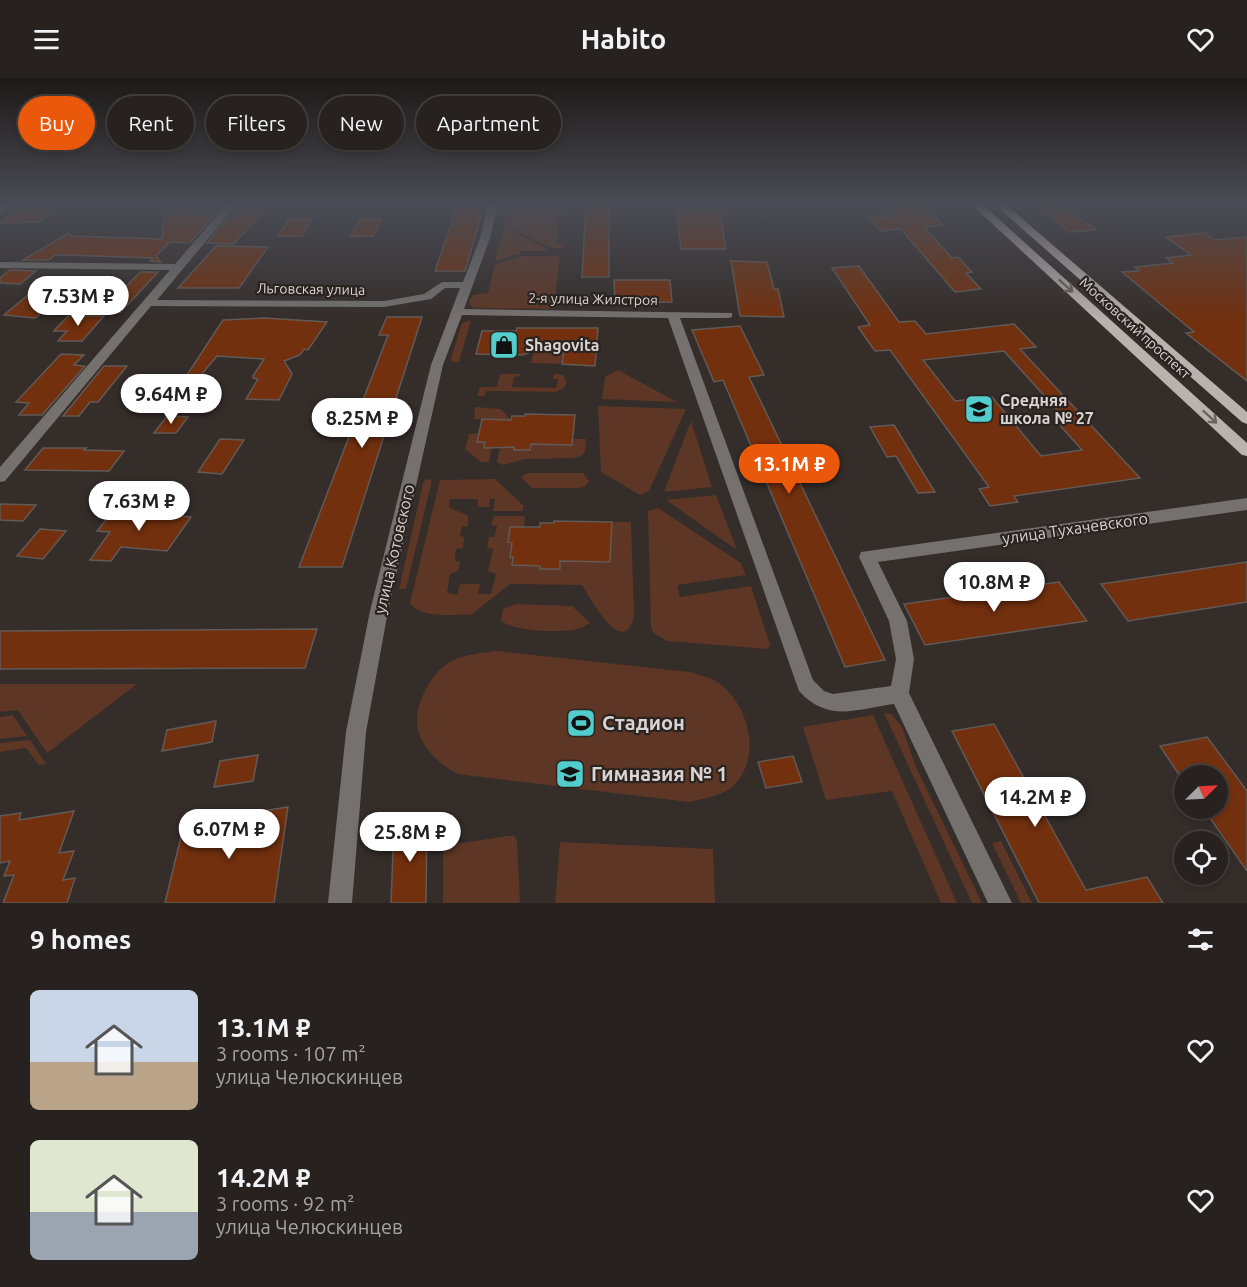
<!DOCTYPE html>
<html lang="en">
<head>
<meta charset="utf-8">
<style>
	:root { --surface:#272220; --page:#2f2a29; --text:#f1f3f6; --muted:#a4a4a5; --line:#433f3e; --accent:#ea580c }
	body { margin:0; font-family:Ubuntu,sans-serif; background:var(--page); color:var(--text); height:100vh; display:flex; flex-direction:column; font-size:22px; white-space:nowrap }
	* { box-sizing:border-box; margin:0 }
	p { font-size:20px; color:var(--muted) }
	.icon { flex:none; width:33px; height:33px; fill:none; stroke:currentColor; stroke-width:2; stroke-linecap:round; stroke-linejoin:round }
	.map { position:relative; height:825px; overflow:hidden }
	.panel { display:flex; flex-direction:column; background:var(--surface); flex:1 }
	.panel>* { flex:none }
	.top-card { position:absolute; left:18px; top:18px; width:600px; height:54px; display:flex; gap:12px }
	.needle { width:39px; rotate:66deg }
	.fabs { position:absolute; left:1174px; top:687px; display:grid; gap:12px }
	.fabs a { display:grid; place-items:center; width:54px; height:54px; border-radius:50%; background:var(--surface); box-shadow:0 3px 9px #0003,0 0 0 2px var(--line); font-size:30px }
	.price { position:absolute; translate:-50% -51px; padding:0 14px; border-radius:21px; background:#fff; color:#222; font-size:20px; line-height:39px; filter:drop-shadow(0 2px 3px #0008) }
	.price::after { content:''; position:absolute; left:50%; top:36px; width:18px; height:14px; margin-left:-9px; background:inherit; clip-path:polygon(0 0,100% 0,50% 100%) }
	.price.current { background:var(--accent); color:#fff }
	ul { padding:0; list-style:none }
	li { display:flex; align-items:center; gap:18px; height:150px; padding:0 30px }
	li span { display:grid; place-items:center; flex:none; width:168px; height:120px; border-radius:9px; color:#555 }
	li>.icon { margin-inline-start:auto }
	span .icon { width:72px; height:72px; fill:#fffc; stroke-width:1 }
	li b { font-size:26px }
	h2 { display:flex; justify-content:space-between; align-items:center; height:72px; padding:0 30px; font-size:26px }
	.tag { padding:0 21px; border-radius:27px; background:var(--surface); box-shadow:0 3px 9px #0003,0 0 0 2px var(--line); font-size:21px; line-height:54px }
	.tag.current { background:var(--accent); color:#fff }
	header { display:flex; justify-content:space-between; align-items:center; height:78px; padding:0 30px; background:var(--surface); font-size:27px; font-weight:700 }
	.map>svg:first-child { display:block }
	.green { fill:#5d3625 }
	.building { fill:#72300e; stroke:#615a56; stroke-width:1.5; fill-rule:evenodd }
	.lines { fill:none; stroke-linecap:round; stroke-linejoin:round }
	.minor { fill:#74716f; fill-rule:evenodd }
	.major { fill:#bab2af; fill-rule:evenodd }
	.oneway { stroke:#6b6360 }
	.labels { text-anchor:middle; stroke-width:4.5; stroke-linejoin:round; paint-order:stroke }
	.far-street-label { font-size:14px; fill:#d9d4d3; stroke:#2a2320 }
	.poi-label { font-size:16px; font-weight:bold; fill:#d9d4d3; stroke:#2a2320; text-anchor:start }
	.street-label { font-size:16px; fill:#d9d4d3; stroke:#2a2320 }
	.near-poi-label { font-size:20px; font-weight:bold; fill:#d9d4d3; stroke:#2a2320; text-anchor:start }
</style>
</head>
<body>
<header><svg class="icon" aria-label="menu" viewBox="0 0 24 24"><path d="M4 6h16M4 12h16M4 18h16"/></svg>Habito<svg class="icon" aria-label="heart" viewBox="0 0 24 24"><path d="M12 20l-8-8c-3-5 5-10 8-4 3-6 11-1 8 4z"/></svg></header>
<div class="map">
<svg width="1247" height="825" viewBox="0 0 1247 825">
	<rect width="100%" height="100%" fill="#342d2a"/>
	<g class="green">
		<polygon points="559,126 566,128 566,137 559,137 556,166 563,166 563,170 552,170 504,147 509,129 558,130"/>
		<polygon points="504,149 548,171 547,173 520,173 520,176 495,183"/>
		<polygon points="522,178 560,178 554,231 475,230 470,228 469,223 473,217 488,215 495,186"/>
		<polygon points="471,242 459,284 452,284 451,280 462,245"/>
		<polygon points="534,273 564,274 562,286 531,285"/>
		<polygon points="618,292 677,324 602,321 605,299"/>
		<polygon points="500,296 520,296 519,298 514,299 512,309 556,310 558,301 553,301 554,296 563,297 567,304 564,310 555,314 486,313 484,318 477,318 480,309 497,309"/>
		<polygon points="598,328 686,331 649,413 640,417 601,394"/>
		<polygon points="475,329 501,331 511,342 474,341"/>
		<polygon points="691,343 712,409 664,414"/>
		<polygon points="479,355 477,364 485,364 492,369 489,384 481,384 465,371 469,356"/>
		<polygon points="572,361 586,361 585,373 581,378 573,380 526,381 503,387 497,384 500,369 514,370 514,372 531,366 571,367"/>
		<polygon points="529,395 583,395 589,403 584,409 579,410 532,410 522,400 523,397"/>
		<polygon points="426,401 432,402 406,511 399,511 423,405"/>
		<path d="M495 401 523 427V433H493L495 421H490L489 429H478V421H450L449 429 468 438V448L462 449 460 458 464 459 463 470 456 471 455 483 460 484 458 493 450 496 447 515 457 517 460 506H480L478 516H491L496 496 488 493 493 471 487 470 489 459H494L497 448 491 447 494 438H525L524 449H510L508 464 512 465 510 478 513 479 512 487 540 488V491H559L560 483 610 484 612 444H631L634 538C623 582 591 521 582 507L510 506 471 537C454 536 420 541 410 525L440 402Z"/>
		<polygon points="716,417 737,472 666,422"/>
		<polygon points="658,430 741,485 746,497 677,507 680,519 751,508 770,567 768,571 667,563 654,555 651,549 648,433"/>
		<path d="M516 526 572 528 590 545C585 548 582 550 577 551 562 555 510 554 501 542L503 531Z"/>
		<path d="M497 573 690 594C698 597 709 599 716 603 748 624 762 676 736 705 725 718 705 720 689 724L457 696C427 678 406 653 423 617 429 604 436 593 448 585 463 576 481 575 497 573Z"/>
		<polygon points="0,606 137,606 47,675 18,632 0,634"/>
		<polygon points="884,635 891,636 902,649 916,689 982,825 972,825"/>
		<polygon points="13,637 27,658 0,661 0,639"/>
		<polygon points="873,637 957,825 941,825 892,713 826,722 803,649"/>
		<polygon points="30,662 46,686 39,687 26,670 0,674 0,665"/>
		<polygon points="508,758 514,758 517,763 520,825 443,825 443,774 449,767"/>
		<polygon points="1001,763 1032,825 1021,825 992,765"/>
		<polygon points="560,764 713,771 715,825 555,825"/>
	</g>
	<g class="building">
		<polygon points="251,126 269,126 234,166 207,165 230,138 241,138"/>
		<polygon points="586,126 609,126 609,199 582,199"/>
		<polygon points="885,126 922,126 943,147 924,149 952,180 958,179 972,194 966,195 981,211 955,214 901,151 881,153 869,140 895,137"/>
		<polygon points="1037,126 1062,126 1096,152 1069,154"/>
		<polygon points="458,127 484,127 466,190 465,193 435,193"/>
		<polygon points="59,128 39,144 0,145 18,130"/>
		<polygon points="677,131 719,131 726,171 681,171"/>
		<polygon points="164,136 214,137 190,165 170,164 156,178 161,184 150,183 153,180 68,177 55,177 49,182 23,182 69,155 71,158 162,161"/>
		<polygon points="289,141 312,141 302,158 278,158"/>
		<polygon points="360,141 382,141 373,158 351,158"/>
		<polygon points="1205,155 1214,162 1247,159 1247,303 1186,255 1194,254 1122,194 1139,193 1135,189 1173,185 1166,180 1191,177 1166,159"/>
		<polygon points="216,168 268,169 239,210 178,210"/>
		<polygon points="731,183 767,184 774,211 778,211 784,239 740,238"/>
		<path d="M859 188 899 244 915 243 926 256 1014 246 1036 269 1020 271 1140 400 1014 418 1018 424 990 428 979 411 989 409 890 272 875 273 858 249 870 247 832 190ZM1004 273 1067 343 1057 344 1082 372 1041 378 992 319 955 323 923 282Z"/>
		<polygon points="10,192 36,193 20,206 0,205 0,200"/>
		<polygon points="140,194 158,194 121,234 102,234"/>
		<polygon points="614,202 670,202 672,224 615,225"/>
		<polygon points="28,217 52,219 49,221 56,222 35,240 4,237"/>
		<polygon points="68,238 104,238 82,263 58,263 67,253 54,253"/>
		<polygon points="387,239 422,239 342,489 299,489 388,257 379,257"/>
		<polygon points="264,240 327,244 308,272 304,271 300,277 284,283 292,296 279,322 246,321 258,301 253,300 253,298 264,281 217,278 191,309 183,303 223,242"/>
		<polygon points="740,248 764,297 749,299 885,582 845,589 723,302 714,304 692,252"/>
		<polygon points="517,250 598,250 595,288 562,286 564,274 534,273 522,277 476,276 482,253 516,253"/>
		<polygon points="61,276 84,277 74,287 85,288 42,337 19,337 29,325 16,324"/>
		<polygon points="104,288 127,288 98,324 90,324 79,338 63,338"/>
		<polygon points="525,336 575,337 572,367 531,366 530,372 514,372 514,369 484,370 485,364 477,364 482,341 511,342 512,338 525,338"/>
		<polygon points="167,338 188,339 176,355 154,355"/>
		<polygon points="894,347 922,393 935,414 918,415 896,378 887,379 870,349"/>
		<polygon points="220,361 244,362 222,396 198,394"/>
		<polygon points="43,370 86,370 84,372 124,373 109,393 25,392"/>
		<polygon points="0,426 36,427 23,443 0,442"/>
		<polygon points="115,431 191,439 167,473 121,469 111,483 90,482 110,454 97,453"/>
		<polygon points="554,443 612,444 610,484 560,483 560,491 540,491 540,488 512,487 513,479 510,479 512,465 508,464 510,449 540,449 540,445 554,445"/>
		<polygon points="40,451 66,453 43,481 17,478"/>
		<polygon points="1247,484 1247,524 1128,543 1101,506"/>
		<polygon points="1059,504 1087,543 925,567 904,526"/>
		<polygon points="317,551 305,590 0,591 0,553"/>
		<polygon points="216,643 212,664 162,673 167,652"/>
		<polygon points="994,646 1086,812 1147,799 1163,825 1039,825 952,653"/>
		<polygon points="1207,659 1247,713 1247,793 1203,730 1218,730 1218,698 1180,698 1160,668"/>
		<polygon points="258,677 253,703 214,709 220,683"/>
		<polygon points="793,678 802,704 766,710 758,684"/>
		<polygon points="288,729 274,825 165,825 184,746"/>
		<polygon points="74,733 59,775 74,773 63,802 75,800 67,825 3,825 14,797 4,798 10,783 0,785 0,738 21,735 19,742"/>
		<polygon points="427,741 426,825 391,825 394,747"/>
	</g>
	<g class="lines">
		<g class="minor">
			<polygon points="3,126 14,126 0,136 0,128"/>
			<path d="M227 126H237L157 222 384 223 424 216 442 204H463L480 160 488 126H498L490 160 464 231 732 235V239L728 240H680L813 602 824 613 833 616 891 608 896 581 889 543 859 479 861 474 1247 420V432L878 484 907 543 914 581 909 615 1012 825H988L894 626C856 631 828 645 799 613L668 240 462 237 443 287 388 533 366 654 352 825H328L346 654 370 533 431 287 460 210H445L431 221 384 229 151 228 5 403 0 404V389L170 192 0 190V184L175 186Z"/>
		</g>
		<g class="major">
			<polygon points="971,126 982,126 1247,365 1247,378 1242,377"/>
			<polygon points="994,126 1005,126 1247,334 1247,346 1242,344"/>
		</g>
	</g>
	<defs><path id="oneway-shaft" d="M-6 0H5M1.5-3L5.5 0L1.5 3" fill="none" stroke-width="1.6" stroke-linecap="round" stroke-linejoin="round" transform="scale(1.5)"/></defs>
	<g class="oneway">
		<use href="#oneway-shaft" transform="translate(1066 208) rotate(42)"/>
		<use href="#oneway-shaft" transform="translate(1210 339) rotate(42)"/>
	</g>
	<linearGradient id="sky" x2="0" y2="1"><stop stop-color="#1d1917"/><stop offset="0.52" stop-color="#4a4c55"/><stop offset="1" stop-color="#4a4c55" stop-opacity="0"/></linearGradient>
	<rect width="1247" height="242" fill="url(#sky)"/>
	<defs>
		<g id="shop-square" transform="scale(1.5)"><rect x="-9" y="-9" width="18" height="18" rx="4" fill="#52cdcc" stroke="#2a2320"/><path d="M-5-2.5h2.3a2.7 3.5 0 0 1 5.4 0H5L5.5 6h-11ZM-1.5-2.5h3a1.5 2.3 0 0 0-3 0Z" fill="#111"/></g>
		<g id="school-square" transform="scale(1.5)"><rect x="-9" y="-9" width="18" height="18" rx="4" fill="#52cdcc" stroke="#2a2320"/><path d="M0-5L7-2L0 1L-7-2ZM-4 1L0 2.5L4 1V4Q0 6-4 4Z" fill="#111"/></g>
		<g id="stadium-square" transform="scale(1.5)"><rect x="-9" y="-9" width="18" height="18" rx="4" fill="#52cdcc" stroke="#2a2320"/><path d="M0-5a6.5 5 0 1 0 0 10a6.5 5 0 1 0 0-10ZM-3.5-1.8h7v3.6h-7Z" fill="#111"/></g>
	</defs>
	<g fill-rule="evenodd">
		<use href="#shop-square" x="504" y="267"/>
		<use href="#school-square" x="979" y="331"/>
		<use href="#stadium-square" x="581" y="645"/>
		<use href="#school-square" x="570" y="696"/>
	</g>
	<g class="labels">
		<g class="far-street-label">
			<text transform="translate(311 211) rotate(1)" y="5">Льговская улица</text>
			<text transform="translate(593 221) rotate(1)" y="5">2-я улица Жилстроя</text>
			<text transform="translate(1135 250) rotate(42)" y="5">Московский проспект</text>
		</g>
		<g class="poi-label">
			<text x="525" y="273">Shagovita</text>
			<text x="1000" y="328">Средняя<tspan x="1000" dy="18">школа № 27</tspan></text>
		</g>
		<g class="street-label">
			<text transform="translate(1075 450) rotate(-8)" y="6">улица Тухачевского</text>
			<text transform="translate(394 471) rotate(-77)" y="6">улица Котовского</text>
		</g>
		<g class="near-poi-label">
			<text x="602" y="652">Стадион</text>
			<text x="591" y="703">Гимназия № 1</text>
		</g>
	</g>
</svg>
<div class="fabs">
<a><svg class="needle" viewBox="-14 -14 28 28"><path d="M0-13l5 13h-10z" fill="#e53935"/><path d="M0 13l5-13h-10z" fill="#a4a4a5"/></svg></a>
<a><svg class="icon" aria-label="locate" viewBox="0 0 24 24"><circle cx="12" cy="12" r="6"/><path d="M12 2v4M12 18v4M2 12h4M18 12h4"/></svg></a>
</div>
<b class="price" style="left:78px;top:249px">7.53M ₽</b>
<b class="price" style="left:171px;top:347px">9.64M ₽</b>
<b class="price" style="left:362px;top:371px">8.25M ₽</b>
<b class="price current" style="left:789px;top:417px">13.1M ₽</b>
<b class="price" style="left:139px;top:454px">7.63M ₽</b>
<b class="price" style="left:994px;top:535px">10.8M ₽</b>
<b class="price" style="left:1035px;top:750px">14.2M ₽</b>
<b class="price" style="left:229px;top:782px">6.07M ₽</b>
<b class="price" style="left:410px;top:785px">25.8M ₽</b>
<div class="top-card">
<a class="tag current">Buy</a>
<a class="tag">Rent</a>
<a class="tag">Filters</a>
<a class="tag">New</a>
<a class="tag">Apartment</a>
</div>
</div>
<section class="panel">
<h2>9 homes<svg class="icon" aria-label="filters" viewBox="0 0 24 24"><path d="M4 7h16M4 17h16"/><circle cx="9" cy="7" r="2"/><circle cx="15" cy="17" r="2"/></svg></h2>
<ul>
<li><span style="background:linear-gradient(#c9d6e8 60%,#b9a48a 0)"><svg class="icon" aria-label="home" viewBox="0 0 24 24"><path d="M3 11l9-7 9 7M6 9v11h12V9"/></svg></span><div><b>13.1M ₽</b><p>3 rooms · 107 m²</p><p>улица Челюскинцев</p></div><svg class="icon" aria-label="heart" viewBox="0 0 24 24"><path d="M12 20l-8-8c-3-5 5-10 8-4 3-6 11-1 8 4z"/></svg></li>
<li><span style="background:linear-gradient(#dfe7d0 60%,#9aa5b1 0)"><svg class="icon" aria-label="home" viewBox="0 0 24 24"><path d="M3 11l9-7 9 7M6 9v11h12V9"/></svg></span><div><b>14.2M ₽</b><p>3 rooms · 92 m²</p><p>улица Челюскинцев</p></div><svg class="icon" aria-label="heart" viewBox="0 0 24 24"><path d="M12 20l-8-8c-3-5 5-10 8-4 3-6 11-1 8 4z"/></svg></li>
</ul>
</section>
</body>
</html>
